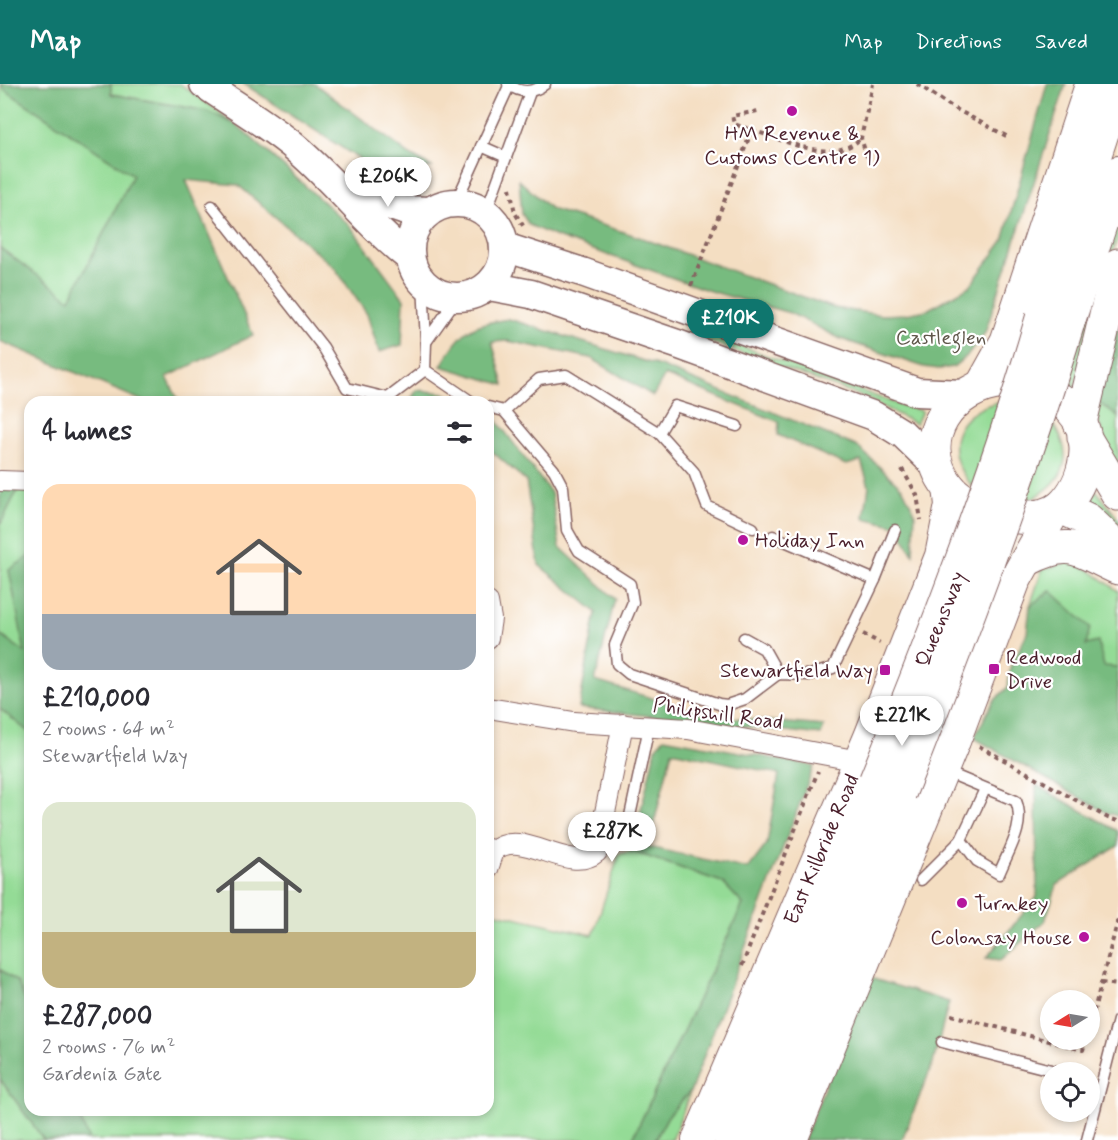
<!DOCTYPE html>
<html lang="en">
<head>
<meta charset="utf-8">
<style>
	:root { --surface:#fff; --page:#f7f7f7; --text:#2b2b33; --muted:#7c7c81; --accent:#0f766e }
	body { margin:0; font-family:Mynerve,sans-serif; background:var(--page); color:var(--text); height:100vh; display:flex; flex-direction:column; font-size:22px; white-space:nowrap }
	* { box-sizing:border-box; margin:0 }
	p { font-size:20px; color:var(--muted) }
	.icon { flex:none; width:33px; height:33px; fill:none; stroke:currentColor; stroke-width:2; stroke-linecap:round; stroke-linejoin:round }
	.map { position:relative; flex:1; overflow:hidden }
	.sheet { position:absolute; left:24px; top:312px; width:470px; height:720px; display:flex; flex-direction:column; background:var(--surface); border-radius:18px; box-shadow:0 3px 9px #0003 }
	.sheet>* { flex:none }
	.needle { width:39px; rotate:259deg }
	.buttons { position:absolute; left:1040px; top:906px; display:grid; gap:12px }
	.buttons a { display:grid; place-items:center; width:60px; height:60px; border-radius:50%; background:var(--surface); box-shadow:0 3px 9px #0003; font-size:30px }
	.price { position:absolute; translate:-50% -51px; padding:0 14px; border-radius:21px; background:#fff; color:#222; font-size:20px; line-height:39px; filter:drop-shadow(0 2px 3px #0008) }
	.price::after { content:''; position:absolute; left:50%; top:36px; width:18px; height:14px; margin-left:-9px; background:inherit; clip-path:polygon(0 0,100% 0,50% 100%) }
	.price.active { background:var(--accent); color:#fff }
	ul { padding:0; list-style:none }
	li { display:grid; align-content:center; gap:12px; height:318px; padding:0 18px }
	li span { display:grid; place-items:center; height:186px; border-radius:18px; color:#555 }
	li>.icon { margin-inline-start:auto }
	span .icon { width:108px; height:108px; fill:#fffc; stroke-width:1 }
	li b { font-size:26px }
	h2 { display:flex; justify-content:space-between; align-items:center; height:72px; padding:0 18px; font-size:26px }
	header { display:flex; align-items:center; gap:36px; box-sizing:border-box; height:84px; padding:0 30px; background:var(--accent); color:#fff }
	header strong { font-size:28px }
	nav { display:flex; gap:33px; margin-inline-start:auto; font-size:21px }
	.map>svg:first-child { display:block }
	.green { fill:#94db96; stroke:#6f7d60; stroke-width:1.5 }
	.forest { fill:#77bb7f; stroke:#606d55; stroke-width:1.5; fill-rule:evenodd }
	.lines { fill:none; stroke-linecap:round; stroke-linejoin:round }
	.lane-casing { stroke:#866260; stroke-width:13 }
	.street-casing { stroke:#866260; stroke-width:22 }
	.secondary-casing { stroke:#866260; stroke-width:31 }
	.primary-casing { stroke:#866260; stroke-width:34 }
	.highway-casing { stroke:#866260; stroke-width:35 }
	.path { stroke:#866260; stroke-width:4; stroke-dasharray:4.5 4.5; stroke-linecap:butt }
	.lane { stroke:#fff; stroke-width:10 }
	.street { stroke:#fff; stroke-width:20 }
	.secondary { stroke:#fff; stroke-width:28 }
	.primary { stroke:#fff; stroke-width:32 }
	.highway { stroke:#fff; stroke-width:33 }
	.primary-bridge-casing { stroke:#866260; stroke-width:34; stroke-linecap:butt }
	.primary-bridge { stroke:#fff; stroke-width:32 }
	.poi-dot { fill:#b5179e; stroke:#fff; stroke-width:2 }
	.labels { text-anchor:middle; stroke-width:4.5; stroke-linejoin:round; paint-order:stroke }
	.poi-label { font-size:21px; fill:#4a1f2b; stroke:#fff; text-anchor:start }
	.park-label { font-size:21px; fill:#60574b; stroke:#fff }
	.street-label { font-size:21px; fill:#4a1f2b; stroke:#fff }
</style>
</head>
<body>
<header>
<strong>Map</strong>
<nav><a>Map</a><a>Directions</a><a>Saved</a></nav>
</header>
<div class="map">
<svg width="1118" height="1056" viewBox="0 0 1118 1056">
	<rect width="100%" height="100%" fill="#fff"/>
	<filter id="ink" filterUnits="userSpaceOnUse"><feTurbulence type="fractalNoise" baseFrequency=".0167" numOctaves="2"/><feDisplacementMap in="SourceGraphic" scale="12" xChannelSelector="R" yChannelSelector="G"/><feConvolveMatrix kernelMatrix="1 2 1 2 8 2 1 2 1" color-interpolation-filters="sRGB"/></filter>
	<filter id="wash" filterUnits="userSpaceOnUse"><feTurbulence type="fractalNoise" baseFrequency=".008" numOctaves="4" result="noise"/><feDisplacementMap in="SourceGraphic" scale="24" xChannelSelector="R" yChannelSelector="G"/><feGaussianBlur stdDeviation="1.35" result="paint"/><feColorMatrix in="noise" values="0 0 0 0 0 0 0 0 0 0 0 0 0 0 0 0 0 1.4 0 .05"/><feComposite in="paint" operator="in"/></filter>
	<g filter="url(#wash)">
		<rect width="100%" height="100%" fill="#f4dec2"/>
		<g class="green">
			<polygon points="1,0 5,6 133,91 70,216 0,164"/>
			<polygon points="111,0 180,0 237,41 207,27 111,10"/>
			<polygon points="1118,126 1118,152 1083,262 1075,305 1066,300"/>
			<polygon points="690,243 894,319 922,327 916,340 864,313 688,250"/>
			<path d="M1095 316 1118 333V388C1107 364 1097 342 1095 316Z"/>
			<path d="M1002 317 973 403C939 366 954 327 1002 317Z"/>
			<path d="M1053 339C1078 377 1062 400 1025 419Z"/>
			<polygon points="19,403 30,407 30,472 9,486 26,569 0,551 0,441"/>
			<polygon points="1096,406 1118,435 1118,451 1086,421"/>
			<polygon points="1070,477 1088,485 1118,507 1118,583 1103,583 1085,562 1050,507 1030,522 1042,486"/>
			<polygon points="0,625 30,649 30,926 17,898 0,885"/>
			<polygon points="631,767 722,798 743,820 632,1056 89,1056 76,1026 488,1026 488,827 593,851 619,770"/>
			<polygon points="0,995 44,1056 0,1056"/>
			<polygon points="691,1006 672,1056 655,1056 668,1032"/>
		</g>
		<g class="forest">
			<polygon points="1,0 111,0 111,10 207,27 237,41 351,143 404,215 402,261 379,268 367,230 335,184 238,101 186,96 253,251 167,293 179,318 145,318 0,257 0,164 70,215 133,91 5,6"/>
			<polygon points="244,0 315,0 410,71 432,83 382,90"/>
			<polygon points="1047,0 1066,0 985,249 968,271 953,283 939,285 924,283 841,255 790,229 710,207 554,152 529,141 522,130 519,96 551,125 636,152 834,224 883,231 906,230 927,226 970,202 1003,157"/>
			<polygon points="1118,228 1118,333 1095,316"/>
			<path d="M509 235 660 282 858 363 903 405 915 429 913 470 897 442 864 434 869 402 861 377 846 381 778 351 779 338 665 291 653 312 591 274 508 257 492 258 504 301 441 282C463 246 467 241 509 235Z"/>
			<polygon points="417,306 443,309 460,318 409,318"/>
			<polygon points="488,332 497,337 551,409 560,463 615,515 595,597 711,632 824,642 821,651 579,624 596,528 539,481 526,397 488,364"/>
			<polygon points="19,403 0,441 0,405"/>
			<polygon points="30,472 30,649 0,625 0,551 25,568 9,486"/>
			<polygon points="1051,507 1090,543 1086,561 1098,558 1104,582 1118,583 1118,732 1107,729 974,654 993,618 1008,603 1010,584 1027,549 1030,522"/>
			<path d="M664 654 814 682 691 1006 668 1032 655 1056H632L743 820 722 798 631 767 656 663ZM672 667 779 690 767 760 748 785 648 763Z"/>
			<polygon points="1036,701 1118,747 1118,762 1057,801 1045,837 1001,876 986,874 1037,813"/>
			<polygon points="0,885 17,898 30,926 30,1026 76,1026 89,1056 44,1056 0,995"/>
			<polygon points="867,893 949,918 933,979 902,1056 804,1056"/>
		</g>
	</g>
	<g filter="url(#ink)">
		<g class="lines">
			<g class="lane-casing">
				<g id="lane">
					<path d="M508 0C521 10 533 9 545 0"/>
					<polyline points="481,62 506,73"/>
					<polyline points="456,118 509,2"/>
					<polyline points="212,122 323,263 347,304 388,314 425,286 426,258"/>
					<polyline points="486,128 530,8"/>
					<polyline points="423,199 426,258 457,214"/>
					<polyline points="425,286 472,318"/>
					<polyline points="488,323 504,327 554,386 563,403 567,446 579,467 630,500 633,518 615,561 617,580 629,590 719,620 727,621 745,615 778,590 810,591 833,584 875,496 895,446"/>
					<polyline points="504,327 539,295 566,291 659,349 694,388 707,422 753,444"/>
					<polyline points="659,349 675,322 737,342"/>
					<polyline points="773,452 875,496"/>
					<polyline points="744,554 764,565 778,590"/>
					<path d="M944 687 1016 717C1026 742 1008 767 999 790L977 777 961 756 985 705"/>
					<polyline points="624,760 649,643"/>
					<polyline points="921,796 961,756"/>
					<polyline points="942,958 1059,988"/>
					<polyline points="1087,1056 1118,936"/>
				</g>
			</g>
			<g class="street-casing">
				<g id="street">
					<polyline points="0,397 30,398"/>
					<polyline points="488,518 491,535 488,554"/>
					<polyline points="488,624 574,638 688,645 870,679"/>
					<path d="M488 765 494 767C522 742 568 792 597 768L623 640"/>
					<polyline points="488,785 494,767"/>
				</g>
			</g>
			<g class="secondary-casing">
				<g id="secondary">
					<path d="M204 0C233 20 264 38 291 60 334 95 366 140 410 174"/>
					<polyline points="340,104 403,126 430,127"/>
					<circle cx="457" cy="166" r="47"/>
					<polyline points="505,163 582,188 917,308 963,310"/>
					<polyline points="489,202 531,210 677,260 874,332 903,350 937,383"/>
				</g>
			</g>
			<g class="primary-casing">
				<g id="primary">
					<polyline points="1042,233 1118,2"/>
					<polyline points="1068,240 1118,88"/>
					<polyline points="698,1056 870,653 941,472 951,421 949,403"/>
					<polyline points="730,1056 759,977 875,697"/>
					<polyline points="761,1056 900,709"/>
					<polyline points="791,1056 954,657 1014,498 1053,429"/>
				</g>
			</g>
			<g class="highway-casing">
				<g id="highway">
					<path d="M1003 298C1027 300 1053 307 1070 324 1097 351 1087 399 1061 423 1049 433 1033 434 1018 433 993 430 964 423 948 402 912 355 951 303 1003 298Z"/>
					<polyline points="982,302 1007,257 1092,0"/>
					<polyline points="1080,339 1118,181"/>
					<polyline points="1084,353 1118,410"/>
					<polyline points="1061,423 1088,436 1118,465"/>
					<path d="M1028 475C1072 453 1078 466 1118 484"/>
				</g>
			</g>
			<g class="path">
				<polyline points="917,0 952,23 1008,53"/>
				<path d="M752 46C784 56 833 82 861 54"/>
				<polyline points="867,73 861,54 873,0"/>
				<polyline points="510,104 515,129 524,143"/>
				<polyline points="691,202 752,46 734,40 732,32 758,27"/>
				<polyline points="902,385 917,411 921,436"/>
				<polyline points="863,550 880,559"/>
				<polyline points="979,662 1108,734 1118,737"/>
				<polyline points="742,882 818,687"/>
				<polyline points="1101,899 1118,901"/>
				<polyline points="951,931 1083,966 1086,956"/>
				<polyline points="1089,945 1118,836"/>
			</g>
			<use href="#lane" class="lane"/>
			<use href="#street" class="street"/>
			<use href="#secondary" class="secondary"/>
			<use href="#primary" class="primary"/>
			<use href="#highway" class="highway"/>
			<g class="primary-bridge-casing">
				<g id="primary-bridge">
					<path d="M875 697C937 544 996 392 1042 233"/>
					<path d="M900 709C961 554 1020 399 1068 240"/>
				</g>
			</g>
			<use href="#primary-bridge" class="primary-bridge"/>
		</g>
	</g>
	<g class="poi-dot">
		<circle cx="792" cy="27" r="6"/>
		<circle cx="743" cy="456" r="6"/>
		<rect x="988" y="579" width="12" height="12" rx="3"/>
		<rect x="879" y="580" width="12" height="12" rx="3"/>
		<circle cx="962" cy="819" r="6"/>
		<circle cx="1084" cy="853" r="6"/>
	</g>
	<g class="labels">
		<g class="poi-label">
			<text x="792" y="56" text-anchor="middle">HM Revenue &amp;<tspan x="792" dy="24">Customs (Centre 1)</tspan></text>
			<text x="755" y="463">Holiday Inn</text>
			<text x="1006" y="580">Redwood<tspan x="1006" dy="24">Drive</tspan></text>
			<text x="873" y="593" text-anchor="end">Stewartfield Way</text>
			<text x="974" y="826">Turnkey</text>
			<text x="1072" y="860" text-anchor="end">Colonsay House</text>
		</g>
		<g class="park-label">
			<text x="941" y="260">Castleglen</text>
		</g>
		<g class="street-label">
			<text transform="translate(940 535) rotate(-68)" y="7">Queensway</text>
			<text transform="translate(718 629) rotate(8)" y="7">Philipshill Road</text>
			<text transform="translate(821 765) rotate(-67)" y="7">East Kilbride Road</text>
		</g>
	</g>
</svg>
<div class="buttons">
<a><svg class="needle" viewBox="-14 -14 28 28"><path d="M0-13l5 13h-10z" fill="#e53935"/><path d="M0 13l5-13h-10z" fill="#7c7c81"/></svg></a>
<a><svg class="icon" aria-label="locate" viewBox="0 0 24 24"><circle cx="12" cy="12" r="6"/><path d="M12 2v4M12 18v4M2 12h4M18 12h4"/></svg></a>
</div>
<b class="price" style="left:388px;top:124px">£206K</b>
<b class="price active" style="left:730px;top:266px">£210K</b>
<b class="price" style="left:902px;top:663px">£221K</b>
<b class="price" style="left:612px;top:779px">£287K</b>
<section class="sheet">
<h2>4 homes<svg class="icon" aria-label="filters" viewBox="0 0 24 24"><path d="M4 7h16M4 17h16"/><circle cx="9" cy="7" r="2"/><circle cx="15" cy="17" r="2"/></svg></h2>
<ul>
<li><span style="background:linear-gradient(#ffd9b3 70%,#9aa5b1 0)"><svg class="icon" aria-label="home" viewBox="0 0 24 24"><path d="M3 11l9-7 9 7M6 9v11h12V9"/></svg></span><div><b>£210,000</b><p>2 rooms · 64 m²</p><p>Stewartfield Way</p></div></li>
<li><span style="background:linear-gradient(#dfe7d0 70%,#c2b280 0)"><svg class="icon" aria-label="home" viewBox="0 0 24 24"><path d="M3 11l9-7 9 7M6 9v11h12V9"/></svg></span><div><b>£287,000</b><p>2 rooms · 76 m²</p><p>Gardenia Gate</p></div></li>
</ul>
</section>
</div>
</body>
</html>
